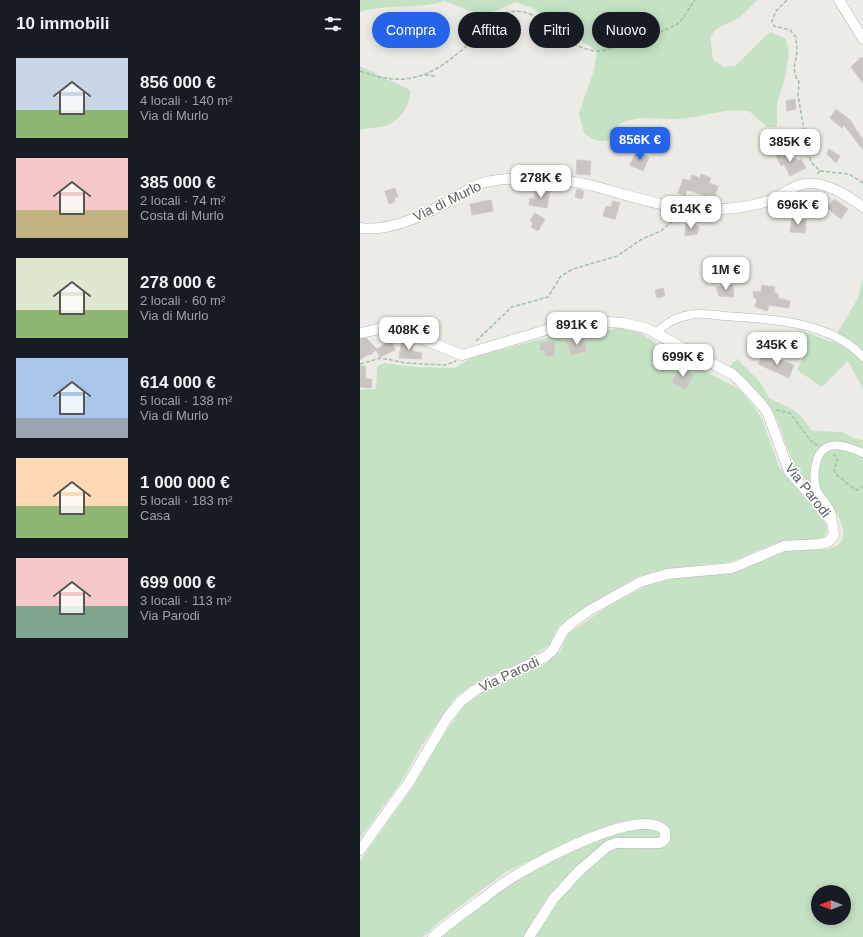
<!DOCTYPE html>
<html lang="it">
<head>
<meta charset="utf-8">
<style>
	:root { --surface:#171b24; --page:#242831; --text:#f1f3f6; --muted:#9ea1a6; --accent:#2563eb }
	body { margin:0; font-family:Arial,sans-serif; background:var(--page); color:var(--text); height:100vh; display:flex; flex-direction:column; font-size:15px; white-space:nowrap }
	* { box-sizing:border-box; margin:0 }
	p { font-size:13px; color:var(--muted) }
	.icon { flex:none; width:22px; height:22px; fill:none; stroke:currentColor; stroke-width:2; stroke-linecap:round; stroke-linejoin:round }
	.map { position:relative; flex:1; overflow:hidden }
	.details { display:flex; flex-direction:column; background:var(--surface); width:360px }
	.details>* { flex:none }
	.top-card { position:absolute; left:12px; top:12px; width:380px; height:36px; display:flex; gap:8px }
	.needle { width:26px; rotate:270deg }
	.tools { position:absolute; left:451px; top:885px; display:grid; gap:8px }
	.tools a { display:grid; place-items:center; width:40px; height:40px; border-radius:50%; background:var(--surface); box-shadow:0 2px 10px #0003; font-size:20px }
	.price { position:absolute; translate:-50% -34px; padding:0 9px; border-radius:8px; background:#fff; color:#222; font-size:13px; line-height:26px; filter:drop-shadow(0 1px 2px #0008) }
	.price::after { content:''; position:absolute; left:50%; top:24px; width:12px; height:9px; margin-left:-6px; background:inherit; clip-path:polygon(0 0,100% 0,50% 100%) }
	.price.active { background:var(--accent); color:#fff }
	ul { padding:0; list-style:none }
	li { display:flex; align-items:center; gap:12px; height:100px; padding:0 16px }
	li span { display:grid; place-items:center; flex:none; width:112px; height:80px; border-radius:0px; color:#555 }
	li>.icon { margin-inline-start:auto }
	span .icon { width:48px; height:48px; fill:#fffc; stroke-width:1 }
	li b { font-size:17px }
	h2 { display:flex; justify-content:space-between; align-items:center; height:48px; padding:0 16px; font-size:17px }
	.tag { padding:0 14px; border-radius:18px; background:var(--surface); box-shadow:0 2px 10px #0003; font-size:14px; line-height:36px }
	.tag.active { background:var(--accent); color:#fff }
	main { display:flex; flex:1; min-height:0 }
	.map>svg:first-child { display:block }
	.green { fill:#c5e2c4; fill-rule:evenodd }
	.building { fill:#c9c6c1; stroke:#d1ccc4 }
	.lines { fill:none; stroke-linecap:round; stroke-linejoin:round }
	.minor-casing { stroke:#b2b5b8; stroke-width:9 }
	.tertiary-casing { stroke:#b2b5b8; stroke-width:11 }
	.path { stroke:#9ec2a7; stroke-width:1.5; stroke-dasharray:4 2; stroke-linecap:butt }
	.minor { stroke:#fff; stroke-width:8 }
	.tertiary { stroke:#fff; stroke-width:10 }
	.labels { text-anchor:middle; stroke-width:3; stroke-linejoin:round; paint-order:stroke }
	.street-label { font-size:14px; fill:#5d6063; stroke:#fff }
</style>
</head>
<body>
<main>
<section class="details">
<h2>10 immobili<svg class="icon" aria-label="filters" viewBox="0 0 24 24"><path d="M4 7h16M4 17h16"/><circle cx="9" cy="7" r="2"/><circle cx="15" cy="17" r="2"/></svg></h2>
<ul>
<li><span style="background:linear-gradient(#c9d6e8 65%,#8fb573 0)"><svg class="icon" aria-label="home" viewBox="0 0 24 24"><path d="M3 11l9-7 9 7M6 9v11h12V9"/></svg></span><div><b>856 000 €</b><p>4 locali · 140 m²</p><p>Via di Murlo</p></div></li>
<li><span style="background:linear-gradient(#f6c9c9 65%,#c2b280 0)"><svg class="icon" aria-label="home" viewBox="0 0 24 24"><path d="M3 11l9-7 9 7M6 9v11h12V9"/></svg></span><div><b>385 000 €</b><p>2 locali · 74 m²</p><p>Costa di Murlo</p></div></li>
<li><span style="background:linear-gradient(#dfe7d0 65%,#8fb573 0)"><svg class="icon" aria-label="home" viewBox="0 0 24 24"><path d="M3 11l9-7 9 7M6 9v11h12V9"/></svg></span><div><b>278 000 €</b><p>2 locali · 60 m²</p><p>Via di Murlo</p></div></li>
<li><span style="background:linear-gradient(#a9c7e8 75%,#9aa5b1 0)"><svg class="icon" aria-label="home" viewBox="0 0 24 24"><path d="M3 11l9-7 9 7M6 9v11h12V9"/></svg></span><div><b>614 000 €</b><p>5 locali · 138 m²</p><p>Via di Murlo</p></div></li>
<li><span style="background:linear-gradient(#ffd9b3 60%,#8fb573 0)"><svg class="icon" aria-label="home" viewBox="0 0 24 24"><path d="M3 11l9-7 9 7M6 9v11h12V9"/></svg></span><div><b>1 000 000 €</b><p>5 locali · 183 m²</p><p>Casa</p></div></li>
<li><span style="background:linear-gradient(#f6c9c9 60%,#7fa58c 0)"><svg class="icon" aria-label="home" viewBox="0 0 24 24"><path d="M3 11l9-7 9 7M6 9v11h12V9"/></svg></span><div><b>699 000 €</b><p>3 locali · 113 m²</p><p>Via Parodi</p></div></li>
</ul>
</section>
<div class="map">
<svg width="503" height="937" viewBox="0 0 503 937">
	<rect width="100%" height="100%" fill="#edebe5"/>
	<g class="green">
		<path d="M0 0H397L379 18 356 29 350 37 353 59 363 67 375 66 410 32 426 39 429 53 425 78 417 103V125L415 127H407L389 111C382 111 374 110 367 111 349 113 331 119 313 119 291 119 280 115 259 124L255 137C242 144 235 142 224 133L219 113 234 70 237 51 225 43 193 28 175 9 155 2C121 20 118 14 84 1 57 10 28 3 0 12Z"/>
		<path d="M0 66 50 90C51 104 42 118 28 125 20 128 9 128 0 130Z"/>
		<polygon points="503,280 503,389 488,361 462,387 437,370 446,352 431,349 439,330 472,342 498,298"/>
		<polygon points="261,327 277,331 293,341 304,355 322,359 379,389 393,405 402,419 419,467 466,524 467,530 465,537 459,539 415,543 370,562 308,569 293,572 277,577 217,613 199,626 189,645 174,656 117,682 105,690 94,699 62,745 41,782 0,838 0,390 16,389 17,366 24,363 54,367 95,368 113,357 166,343 204,334 245,331"/>
		<path d="M377 359 400 382 409 398 437 412 453 431 482 432 496 439 503 440V937H176L199 899 224 874 251 851 257 848 294 849 306 846 311 839 309 829 306 825 299 821 274 819 259 822 217 838 146 872 80 921 63 937H0V861L53 787 88 728 106 704 131 687 184 665 200 651 209 633 249 606 288 585 322 577 375 572 425 551 468 549 478 545 483 539C487 508 449 491 436 467 429 454 425 440 420 427 410 403 389 382 369 367ZM458 892H484V918H458Z"/>
		<path d="M277 828 294 829 300 832 301 837 298 839 242 845 198 886 183 904 163 937H82C138 888 204 847 277 828Z"/>
	</g>
	<g class="building">
		<polygon points="501,57 503,58 503,83 491,67"/>
		<polygon points="435,99 436,109 427,111 426,101"/>
		<polygon points="476,109 490,120 503,140 503,150 484,125 482,128 470,118"/>
		<polygon points="428,149 433,159 436,158 438,161 441,159 446,168 430,176 424,164 421,166 416,155"/>
		<polygon points="469,149 480,156 476,163 467,154"/>
		<polygon points="276,152 289,157 283,171 270,165"/>
		<polygon points="217,160 231,161 230,175 216,174"/>
		<polygon points="341,174 351,178 349,183 358,186 355,196 347,194 347,196 327,190 325,196 318,193 323,179 330,181 332,175 340,178"/>
		<polygon points="35,188 38,197 34,198 35,202 29,204 25,191"/>
		<polygon points="183,189 190,190 187,208 169,205 170,198 174,199 175,191 182,193"/>
		<polygon points="217,189 224,191 222,199 215,197"/>
		<polygon points="474,199 488,209 481,219 467,208"/>
		<polygon points="131,200 133,211 112,215 110,204"/>
		<polygon points="253,201 260,203 255,219 243,216 246,206 251,207"/>
		<polygon points="175,213 185,219 178,231 171,227 173,223 170,221"/>
		<polygon points="432,217 446,220 445,233 430,232"/>
		<polygon points="326,224 334,224 339,227 337,234 325,236"/>
		<polygon points="367,285 373,285 374,297 359,296 356,287"/>
		<polygon points="402,285 415,287 414,292 418,294 418,298 430,301 429,308 409,305 407,311 395,307 397,299 394,298 393,291 401,292"/>
		<polygon points="303,288 305,296 297,298 295,290"/>
		<polygon points="64,318 75,321 72,332 61,329"/>
		<polygon points="224,337 226,351 212,355 206,341"/>
		<polygon points="6,338 17,349 32,339 35,350 20,357 16,350 10,355 9,354 0,360 0,339"/>
		<polygon points="42,339 53,342 52,351 62,353 61,359 39,358"/>
		<polygon points="181,342 195,342 194,356 185,356 185,351 180,350"/>
		<polygon points="404,354 434,365 429,378 398,364"/>
		<polygon points="0,366 5,366 6,379 12,379 11,388 0,387"/>
		<polygon points="320,366 334,375 325,389 312,382"/>
	</g>
	<g class="lines">
		<g class="minor-casing">
			<g id="minor">
				<path d="M295 334C305 324 314 318 329 315 341 312 353 315 365 316 410 319 470 321 503 357"/>
				<path d="M472 521C475 510 460 499 456 489 454 481 454 472 456 464 462 437 484 445 503 453"/>
			</g>
		</g>
		<g class="tertiary-casing">
			<g id="tertiary">
				<polyline points="479,0 503,39"/>
				<path d="M0 228C32 232 63 215 91 200 104 193 116 183 131 181 162 176 203 178 233 186 269 195 305 209 342 209 366 210 389 208 411 200 421 196 429 188 440 185 461 178 487 195 503 207"/>
				<polyline points="0,333 19,329 40,330 102,355 203,325 250,322 263,323 286,328 372,374 380,381 402,405 408,414 429,471 472,521 474,535 468,542 460,544 424,546 372,568 307,574 280,582 230,610 213,622 203,631 193,650 185,657 115,690 100,702 87,718 49,782 0,850"/>
				<path d="M73 937C89 923 106 911 124 898 133 891 143 883 153 877 178 862 282 804 305 831V839L300 843H256L248 846 220 870 194 898 169 937"/>
			</g>
		</g>
		<g class="path">
			<polyline points="427,0 416,11 412,21 414,26 430,30 436,37 437,53 434,68 436,77 439,82 438,95 447,148 451,162 460,171 456,175"/>
			<path d="M0 71C55 92 80 70 120 34 128 26 138 15 149 12 171 7 185 25 201 37 210 44 226 50 237 51 249 52 306 31 317 24 324 19 329 7 335 0"/>
			<polyline points="65,75 76,76"/>
			<polyline points="460,171 489,174 503,183"/>
			<polyline points="116,341 152,307 188,297 201,276 213,269 257,256 282,239 301,231 314,220 322,217"/>
			<polyline points="0,364 21,358 46,363 85,365 96,361"/>
			<polyline points="416,410 430,413 450,440 458,446"/>
			<polyline points="473,454 478,458 474,469 476,474 494,489 497,490 503,486"/>
		</g>
		<use href="#minor" class="minor"/>
		<use href="#tertiary" class="tertiary"/>
	</g>
	<g class="labels">
		<g class="street-label">
			<text transform="translate(87 201) rotate(-26)" y="5">Via di Murlo</text>
			<text transform="translate(448 490) rotate(52)" y="5">Via Parodi</text>
			<text transform="translate(149 674) rotate(-25)" y="5">Via Parodi</text>
		</g>
	</g>
</svg>
<div class="tools">
<a><svg class="needle" viewBox="-14 -14 28 28"><path d="M0-13l5 13h-10z" fill="#e53935"/><path d="M0 13l5-13h-10z" fill="#9ea1a6"/></svg></a>
</div>
<b class="price active" style="left:280px;top:161px">856K €</b>
<b class="price" style="left:430px;top:163px">385K €</b>
<b class="price" style="left:181px;top:199px">278K €</b>
<b class="price" style="left:438px;top:226px">696K €</b>
<b class="price" style="left:331px;top:230px">614K €</b>
<b class="price" style="left:366px;top:291px">1M €</b>
<b class="price" style="left:217px;top:346px">891K €</b>
<b class="price" style="left:49px;top:351px">408K €</b>
<b class="price" style="left:417px;top:366px">345K €</b>
<b class="price" style="left:323px;top:378px">699K €</b>
<div class="top-card">
<a class="tag active">Compra</a>
<a class="tag">Affitta</a>
<a class="tag">Filtri</a>
<a class="tag">Nuovo</a>
</div>
</div>
</main>
</body>
</html>
